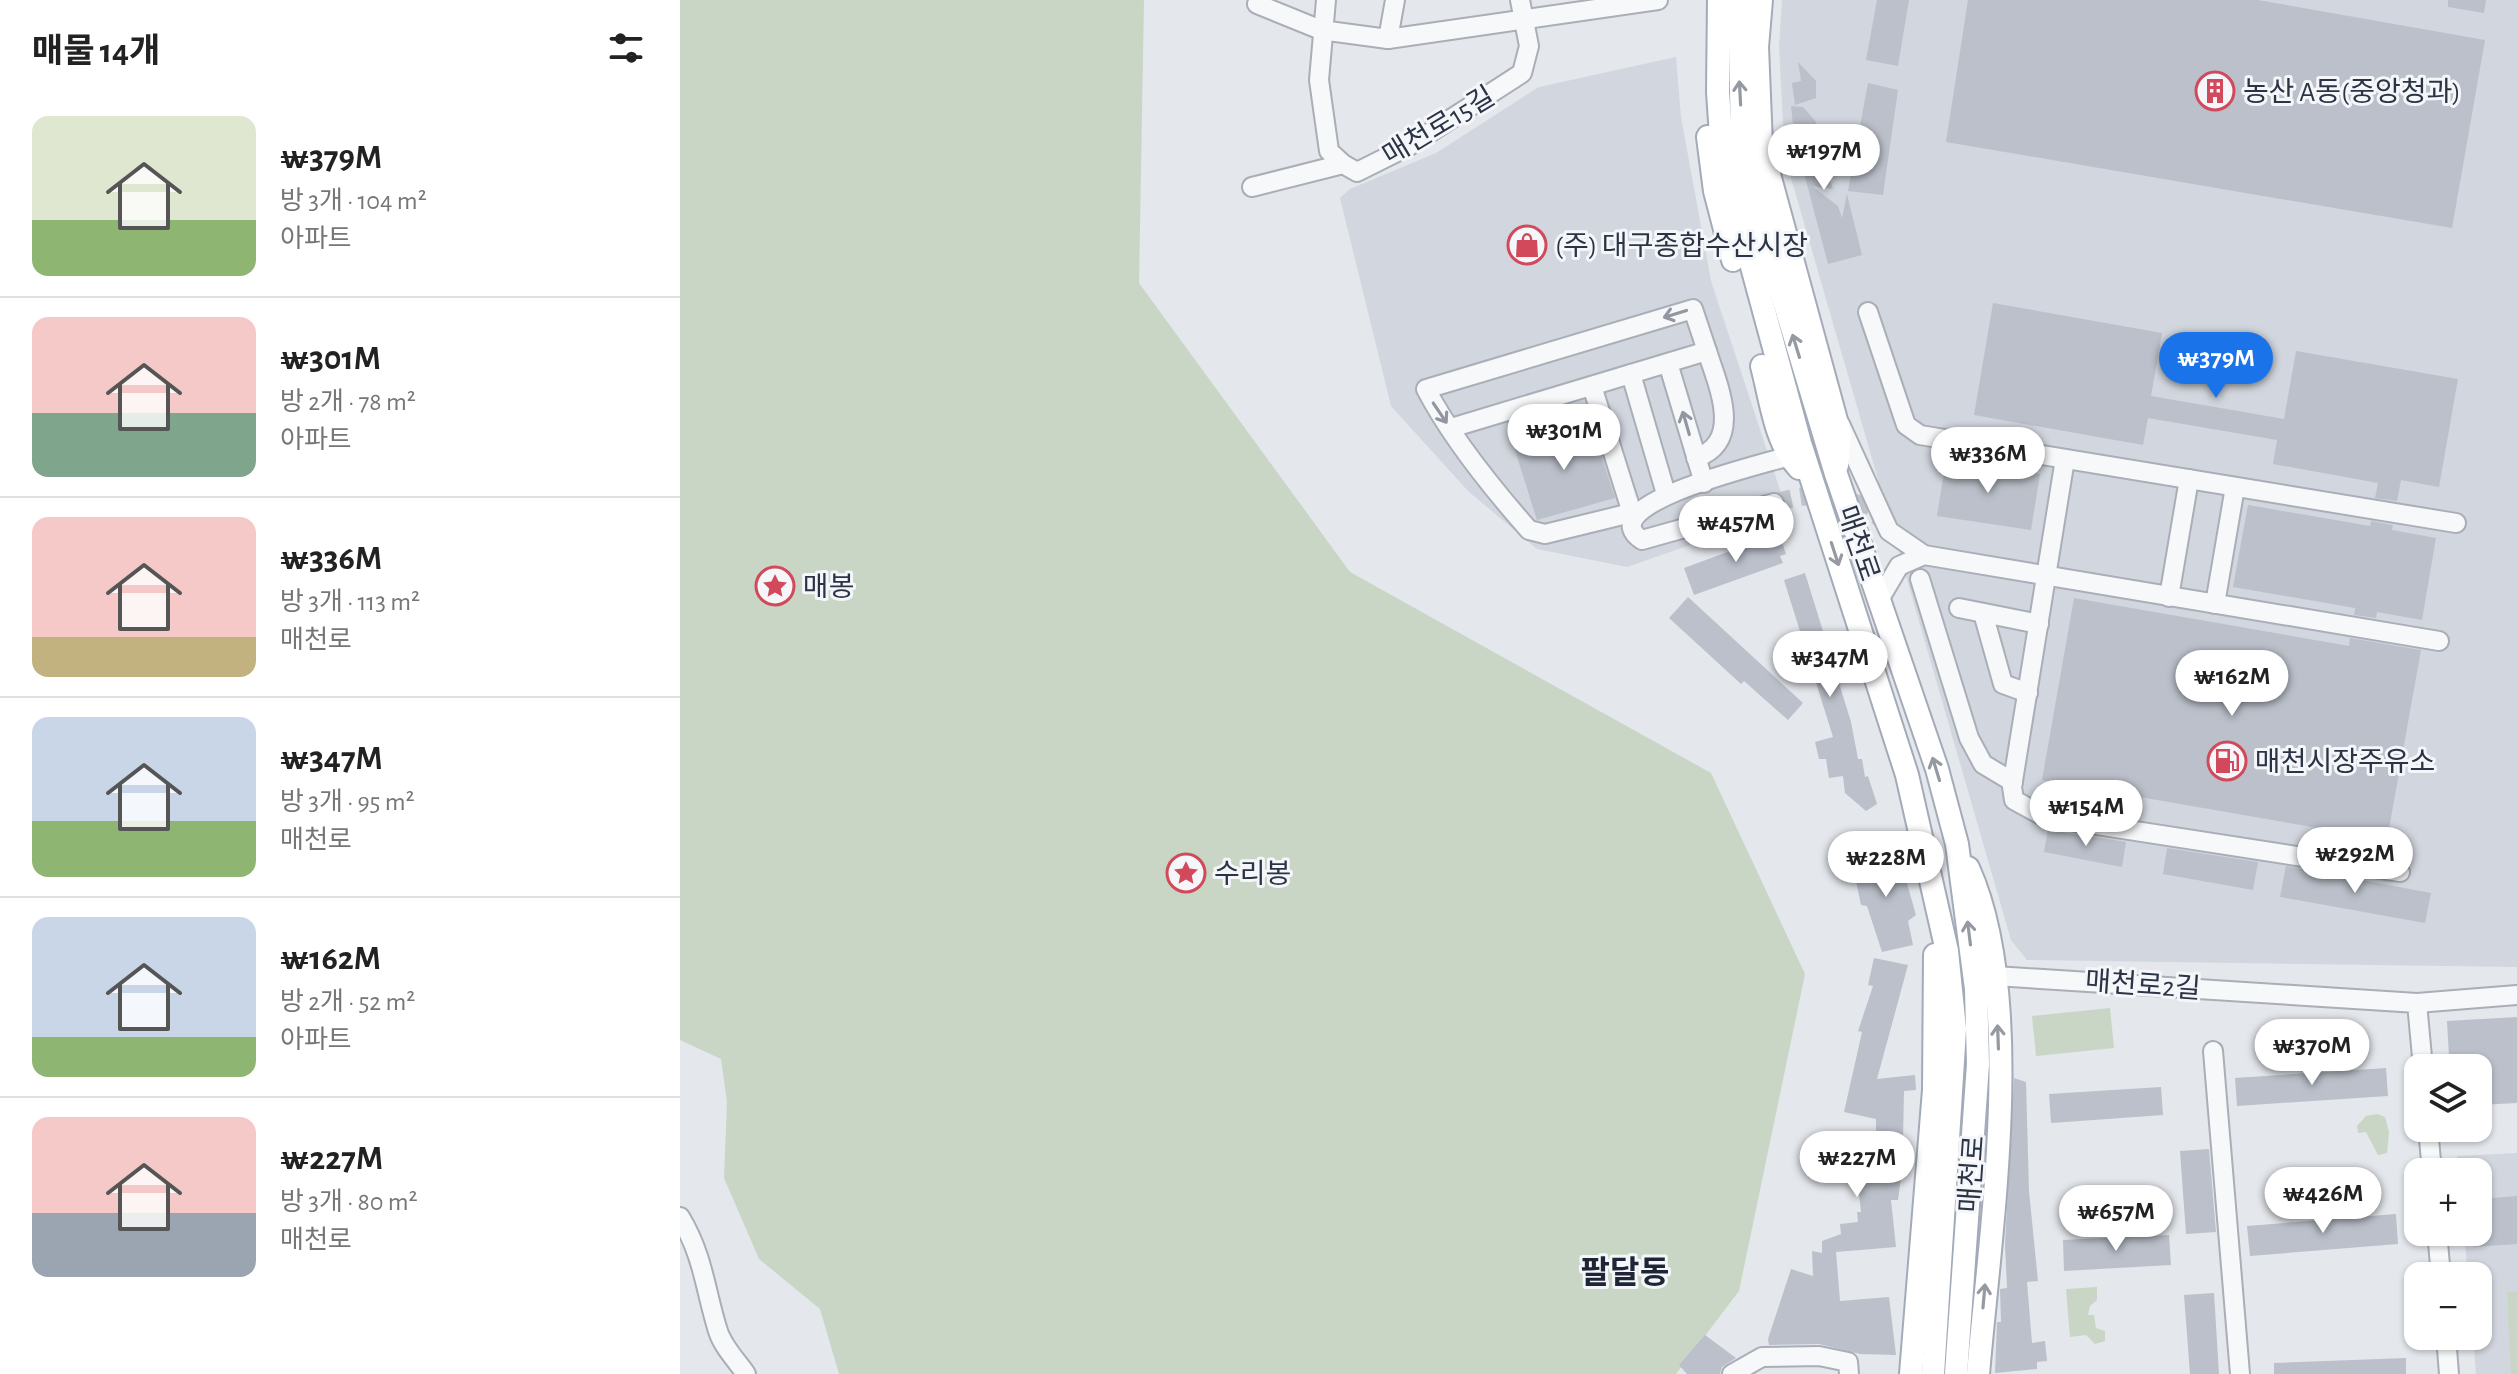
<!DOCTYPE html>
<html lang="ko">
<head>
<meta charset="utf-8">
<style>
	:root { --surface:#fff; --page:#f6f6f6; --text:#222; --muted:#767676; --line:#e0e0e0; --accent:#1a73e8 }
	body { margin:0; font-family:"Alegreya Sans","Noto Sans KR",sans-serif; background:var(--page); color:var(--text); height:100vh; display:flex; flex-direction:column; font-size:30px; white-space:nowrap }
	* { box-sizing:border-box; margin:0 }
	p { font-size:26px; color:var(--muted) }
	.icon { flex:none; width:44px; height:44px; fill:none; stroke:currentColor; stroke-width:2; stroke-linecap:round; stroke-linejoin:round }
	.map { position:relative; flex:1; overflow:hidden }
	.panel { display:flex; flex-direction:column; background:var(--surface); width:680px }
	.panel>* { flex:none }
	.fabs { position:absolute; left:1724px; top:1054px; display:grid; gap:16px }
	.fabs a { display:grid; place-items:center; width:88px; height:88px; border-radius:16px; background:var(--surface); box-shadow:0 2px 6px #0004; font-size:40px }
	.price { position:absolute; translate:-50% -68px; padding:0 18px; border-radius:28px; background:#fff; color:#222; font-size:26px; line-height:52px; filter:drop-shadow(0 2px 4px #0008) }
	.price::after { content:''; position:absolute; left:50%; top:48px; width:24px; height:18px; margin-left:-12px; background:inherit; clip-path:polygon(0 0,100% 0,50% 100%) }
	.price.selected { background:var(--accent); color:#fff }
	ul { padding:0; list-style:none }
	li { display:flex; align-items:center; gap:24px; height:200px; padding:0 32px }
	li+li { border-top:2px solid var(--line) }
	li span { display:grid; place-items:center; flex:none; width:224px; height:160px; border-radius:16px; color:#555 }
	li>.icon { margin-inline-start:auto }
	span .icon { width:96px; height:96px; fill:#fffc; stroke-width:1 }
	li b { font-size:34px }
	h2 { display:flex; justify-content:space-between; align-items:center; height:96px; padding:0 32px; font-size:34px }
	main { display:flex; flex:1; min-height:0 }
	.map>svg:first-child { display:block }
	.built { fill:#d2d6de }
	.green { fill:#c9d6c5 }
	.building { fill:#bbc0ca }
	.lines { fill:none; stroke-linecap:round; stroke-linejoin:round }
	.minor-tunnel { stroke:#bfc3cb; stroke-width:18; stroke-dasharray:18 9; stroke-linecap:butt }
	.minor-casing { stroke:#a9aeb7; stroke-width:22 }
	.major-casing { stroke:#a3abb8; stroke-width:26 }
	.minor { stroke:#f7f8fa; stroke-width:18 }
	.major { stroke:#fff; stroke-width:22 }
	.oneway { stroke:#959aa2 }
	.oneway2 { stroke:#9196a0 }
	.labels { text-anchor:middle; stroke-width:6; stroke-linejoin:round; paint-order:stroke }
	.poi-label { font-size:28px; fill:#2b3445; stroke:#f4f6f9; text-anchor:start }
	.street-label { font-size:28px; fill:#2b3445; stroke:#f4f6f9 }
	.quarter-label { font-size:32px; font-weight:bold; fill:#1d2536; stroke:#f4f6f9 }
</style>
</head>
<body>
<main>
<section class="panel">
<h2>매물 14개<svg class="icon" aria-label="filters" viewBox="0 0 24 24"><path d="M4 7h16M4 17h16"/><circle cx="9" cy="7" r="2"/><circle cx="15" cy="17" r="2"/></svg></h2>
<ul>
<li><span style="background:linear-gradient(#dfe7d0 65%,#8fb573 0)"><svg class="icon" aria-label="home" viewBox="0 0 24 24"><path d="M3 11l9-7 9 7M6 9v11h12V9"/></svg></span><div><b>₩379M</b><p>방 3개 · 104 m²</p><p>아파트</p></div></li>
<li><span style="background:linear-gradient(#f6c9c9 60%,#7fa58c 0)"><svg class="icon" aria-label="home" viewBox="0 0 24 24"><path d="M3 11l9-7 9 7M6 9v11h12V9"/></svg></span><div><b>₩301M</b><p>방 2개 · 78 m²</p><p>아파트</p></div></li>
<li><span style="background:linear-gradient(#f6c9c9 75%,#c2b280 0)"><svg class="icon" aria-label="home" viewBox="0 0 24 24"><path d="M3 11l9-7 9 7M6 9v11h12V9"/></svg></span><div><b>₩336M</b><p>방 3개 · 113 m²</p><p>매천로</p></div></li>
<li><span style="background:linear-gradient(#c9d6e8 65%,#8fb573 0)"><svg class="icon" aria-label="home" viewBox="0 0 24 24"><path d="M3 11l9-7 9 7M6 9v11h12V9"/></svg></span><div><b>₩347M</b><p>방 3개 · 95 m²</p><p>매천로</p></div></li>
<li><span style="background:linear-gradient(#c9d6e8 75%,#8fb573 0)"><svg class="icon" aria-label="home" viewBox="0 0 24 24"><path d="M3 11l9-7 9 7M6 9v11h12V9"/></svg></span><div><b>₩162M</b><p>방 2개 · 52 m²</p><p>아파트</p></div></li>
<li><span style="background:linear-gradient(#f6c9c9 60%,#9aa5b1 0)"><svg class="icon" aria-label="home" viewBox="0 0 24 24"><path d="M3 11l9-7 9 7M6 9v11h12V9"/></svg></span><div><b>₩227M</b><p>방 3개 · 80 m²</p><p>매천로</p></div></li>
</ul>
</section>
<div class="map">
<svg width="1837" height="1374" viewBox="0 0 1837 1374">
	<rect width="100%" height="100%" fill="#e4e7ec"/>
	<g class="built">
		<polygon points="1102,0 1837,0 1837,967 1347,960 1331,940 1105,157 1099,47"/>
		<polygon points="996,57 1001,117 1031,281 1107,511 947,567 857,549 788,491 711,406 660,198 670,189 756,153 859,87"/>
		<polygon points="1837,1153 1837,1374 1796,1374 1793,1336 1798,1336 1798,1276 1788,1276 1784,1232 1798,1232 1798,1172 1779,1172 1777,1156"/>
	</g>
	<g class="green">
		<polygon points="0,0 464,0 459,283 670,572 1031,773 1125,974 1059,1291 996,1374 159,1374 140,1309 79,1259 44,1178 47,1102 41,1059 0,1040"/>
		<polygon points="1430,1008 1434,1048 1356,1056 1352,1016"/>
		<polygon points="1697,1114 1705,1117 1709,1132 1707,1153 1698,1155 1686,1132 1678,1133 1677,1126 1686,1116"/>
		<polygon points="1417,1287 1417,1300 1410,1306 1408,1315 1414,1315 1416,1328 1425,1331 1425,1341 1415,1344 1406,1335 1390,1337 1386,1289"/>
		<polygon points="1837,1292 1837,1374 1831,1374 1827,1292"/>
	</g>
	<g class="building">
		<polygon points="1197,0 1229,0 1218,66 1186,60"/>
		<polygon points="1288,0 1578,0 1805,40 1772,228 1266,142"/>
		<polygon points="1768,0 1806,0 1804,13 1768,7"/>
		<polygon points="1118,62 1136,81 1136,98 1115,105 1112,83 1121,81"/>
		<polygon points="1188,83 1218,90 1203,195 1168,191"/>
		<polygon points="1111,106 1123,107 1136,122 1136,143 1146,141 1145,164 1153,189 1132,186 1158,206 1162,218 1167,194 1182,255 1148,264 1114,135"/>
		<polygon points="1313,303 1482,333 1471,396 1604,419 1616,351 1778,379 1759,487 1721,480 1717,501 1695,498 1698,483 1593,464 1597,440 1468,418 1463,445 1294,415"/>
		<polygon points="911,423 935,498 857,520 834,447"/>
		<polygon points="1266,460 1360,474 1351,530 1257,516"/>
		<polygon points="1568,505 1690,526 1691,521 1713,525 1712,530 1756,538 1742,620 1697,612 1696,618 1674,615 1675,608 1553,587"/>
		<polygon points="1099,533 1106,554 1100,556 1103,563 1014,595 1004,568"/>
		<polygon points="1125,573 1171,722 1178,759 1182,759 1185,777 1188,776 1197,804 1186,811 1165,793 1163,776 1149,778 1146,759 1139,759 1135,742 1153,737 1104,580"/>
		<polygon points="1008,597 1123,703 1108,720 1064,681 1061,684 989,618"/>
		<polygon points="1394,598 1669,646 1670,638 1741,650 1707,840 1362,780"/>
		<polygon points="1368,830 1446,842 1442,867 1364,852"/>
		<polygon points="1487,848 1578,862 1573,890 1483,874"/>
		<polygon points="1198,853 1199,857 1208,855 1210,859 1220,859 1236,915 1228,921 1233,945 1202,952 1187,906 1181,905 1173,867 1182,861 1180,855"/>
		<polygon points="1606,866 1751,893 1745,923 1600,897"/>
		<polygon points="1194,958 1228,965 1197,1079 1235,1075 1236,1090 1224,1091 1223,1140 1210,1140 1214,1171 1222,1170 1218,1200 1211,1200 1216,1247 1156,1252 1160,1301 1209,1297 1216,1355 1180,1354 1139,1344 1089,1345 1088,1339 1111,1269 1133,1276 1132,1251 1142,1253 1142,1241 1161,1234 1160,1224 1178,1222 1177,1212 1181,1212 1177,1175 1184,1174 1196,1142 1196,1119 1164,1112 1182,1032 1178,1031 1193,986 1188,985"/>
		<polygon points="1837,1017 1837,1103 1798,1105 1798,1068 1775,1068 1774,1056 1769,1057 1767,1021"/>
		<polygon points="1706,1068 1708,1096 1557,1106 1555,1078"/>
		<polygon points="1334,1078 1346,1082 1349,1191 1358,1281 1347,1282 1352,1343 1365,1341 1367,1361 1357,1362 1357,1369 1315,1373 1317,1322 1321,1322 1320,1289 1327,1288 1325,1244"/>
		<polygon points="1481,1087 1483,1115 1371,1123 1369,1094"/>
		<polygon points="1529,1149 1536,1232 1506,1234 1500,1151"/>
		<polygon points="1837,1196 1837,1244 1794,1247 1793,1232 1798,1232 1798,1199"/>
		<polygon points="1716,1214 1718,1244 1570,1256 1567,1226"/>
		<polygon points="1489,1235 1491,1265 1384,1271 1383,1240"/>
		<polygon points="1534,1293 1539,1374 1510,1374 1504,1295"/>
		<polygon points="1025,1335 1056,1358 1042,1367 1040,1374 1007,1374 999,1365"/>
		<polygon points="1726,1358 1726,1374 1594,1374 1594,1363"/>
	</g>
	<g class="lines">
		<path class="minor-tunnel" d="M1094 503C1140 490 1169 492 1206 523"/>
		<g class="minor-casing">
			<g id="minor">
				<polyline points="646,0 639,80 649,151 663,164"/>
				<polyline points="577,4 641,30 708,39 978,0"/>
				<polyline points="708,39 715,0"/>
				<polyline points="572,187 663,164 677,172 729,146 842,73 849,46 840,0"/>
				<polyline points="1188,312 1226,425 1240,435 1776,523"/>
				<polyline points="988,363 1024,483"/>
				<polyline points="951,374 986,494"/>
				<polyline points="912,386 952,513"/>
				<polyline points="1160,424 1209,531 1244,555 1759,641"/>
				<path d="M771 428 1027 351 1013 309 746 389C772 439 812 488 849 530L865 534 959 511"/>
				<path d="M1016 458C1064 441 1038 386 1027 351"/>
				<polyline points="1385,459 1332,787 1334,800 1365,817 1720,872"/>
				<path d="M1094 503 962 540C907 504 1089 463 1109 456"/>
				<polyline points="1240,579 1289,738 1303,764 1333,782"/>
				<polyline points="1489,597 1509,479"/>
				<polyline points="1199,600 1219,566 1244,555"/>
				<polyline points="1535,604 1555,487"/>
				<polyline points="1279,608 1359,624"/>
				<polyline points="1303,613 1323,684 1348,693"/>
				<polyline points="1315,976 1737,1003 1743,1068"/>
				<polyline points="1737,1003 1837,995"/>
				<polyline points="1533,1051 1560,1374"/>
				<polyline points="1748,1128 1752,1172"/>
				<path d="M0 1217C24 1257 25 1290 38 1331 43 1347 57 1361 66 1374"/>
				<polyline points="1757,1232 1761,1276"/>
				<polyline points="1766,1336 1769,1374"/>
				<polyline points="1052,1374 1082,1357 1139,1356 1168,1362 1169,1374"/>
			</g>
		</g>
		<g class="major-casing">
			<g id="major">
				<polyline points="1039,0 1038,92 1041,136 1056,208 1120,443 1227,775 1267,951 1275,1029 1253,1374"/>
				<polyline points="1059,0 1062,135 1079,218 1156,474 1257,769 1277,844 1296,989 1298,1064 1276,1374"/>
				<polyline points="1081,0 1077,47 1081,145 1160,435 1157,465"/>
				<polyline points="1028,137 1035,191 1053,260"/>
				<path d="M1082 366C1091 400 1095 442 1119 468"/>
				<path d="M1288 868C1347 998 1310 1232 1298 1374"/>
				<polyline points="1231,1374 1254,1090 1255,955"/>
			</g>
		</g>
		<use href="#minor" class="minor"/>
		<use href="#major" class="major"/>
	</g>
	<defs><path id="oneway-shaft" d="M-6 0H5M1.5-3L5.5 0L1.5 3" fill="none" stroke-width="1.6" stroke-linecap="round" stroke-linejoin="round" transform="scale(2)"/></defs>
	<g class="oneway">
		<use href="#oneway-shaft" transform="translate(1060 93) rotate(-93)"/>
		<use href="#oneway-shaft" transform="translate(1116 346) rotate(-107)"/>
		<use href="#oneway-shaft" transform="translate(1155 554) rotate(72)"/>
		<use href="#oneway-shaft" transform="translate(1256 769) rotate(-107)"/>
		<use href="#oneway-shaft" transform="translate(1289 933) rotate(-97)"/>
		<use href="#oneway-shaft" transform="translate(1318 1037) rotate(-92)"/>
		<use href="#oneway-shaft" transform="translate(1304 1296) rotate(-85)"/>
	</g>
	<g class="oneway2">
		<use href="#oneway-shaft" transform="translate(995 314) rotate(163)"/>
		<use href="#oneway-shaft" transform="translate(760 413) rotate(56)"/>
		<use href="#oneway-shaft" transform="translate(1006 423) rotate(-106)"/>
	</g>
	<defs>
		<g id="building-ring" transform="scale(2)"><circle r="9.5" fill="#f4f6f9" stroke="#d1495b" stroke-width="1.5"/><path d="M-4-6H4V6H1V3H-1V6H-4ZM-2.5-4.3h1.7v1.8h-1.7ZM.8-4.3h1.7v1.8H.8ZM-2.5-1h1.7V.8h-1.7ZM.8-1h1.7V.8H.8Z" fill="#d1495b"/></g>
		<g id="shop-ring" transform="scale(2)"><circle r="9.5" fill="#f4f6f9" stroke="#d1495b" stroke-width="1.5"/><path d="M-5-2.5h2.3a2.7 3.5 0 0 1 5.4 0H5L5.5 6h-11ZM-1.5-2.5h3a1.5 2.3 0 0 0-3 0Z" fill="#d1495b"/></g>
		<g id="sight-ring" transform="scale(2)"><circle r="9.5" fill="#f4f6f9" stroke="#d1495b" stroke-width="1.5"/><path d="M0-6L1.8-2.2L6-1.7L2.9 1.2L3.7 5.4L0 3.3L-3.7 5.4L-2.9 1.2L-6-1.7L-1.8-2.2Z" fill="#d1495b"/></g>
		<g id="fuel-ring" transform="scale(2)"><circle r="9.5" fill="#f4f6f9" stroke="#d1495b" stroke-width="1.5"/><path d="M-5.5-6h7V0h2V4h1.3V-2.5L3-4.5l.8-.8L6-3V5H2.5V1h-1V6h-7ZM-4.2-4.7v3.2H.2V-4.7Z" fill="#d1495b"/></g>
	</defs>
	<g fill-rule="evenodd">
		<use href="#building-ring" x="1535" y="91"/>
		<use href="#shop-ring" x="847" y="245"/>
		<use href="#sight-ring" x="95" y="586"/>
		<use href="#fuel-ring" x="1547" y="761"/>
		<use href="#sight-ring" x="506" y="873"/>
	</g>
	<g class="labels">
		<g class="poi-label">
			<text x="1563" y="101">농산 A동(중앙청과)</text>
			<text x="875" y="255">(주) 대구종합수산시장</text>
			<text x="123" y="596">매봉</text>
			<text x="1575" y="771">매천시장주유소</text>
			<text x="534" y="883">수리봉</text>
		</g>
		<g class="street-label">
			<text transform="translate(758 125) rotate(-31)" y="10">매천로15길</text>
			<text transform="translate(1179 543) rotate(71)" y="10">매천로</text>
			<text transform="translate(1463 984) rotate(4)" y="10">매천로2길</text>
			<text transform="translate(1291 1174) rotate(-86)" y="10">매천로</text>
		</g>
		<g class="quarter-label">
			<text x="945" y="1283">팔달동</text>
		</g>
	</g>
</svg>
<div class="fabs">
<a><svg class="icon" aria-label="layers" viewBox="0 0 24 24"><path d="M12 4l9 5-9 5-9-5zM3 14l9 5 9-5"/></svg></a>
<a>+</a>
<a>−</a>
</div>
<b class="price" style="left:1144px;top:192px">₩197M</b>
<b class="price selected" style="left:1536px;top:400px">₩379M</b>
<b class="price" style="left:884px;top:472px">₩301M</b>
<b class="price" style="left:1308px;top:495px">₩336M</b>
<b class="price" style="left:1056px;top:564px">₩457M</b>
<b class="price" style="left:1150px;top:699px">₩347M</b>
<b class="price" style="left:1552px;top:718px">₩162M</b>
<b class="price" style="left:1406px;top:848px">₩154M</b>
<b class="price" style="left:1675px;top:895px">₩292M</b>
<b class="price" style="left:1206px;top:899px">₩228M</b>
<b class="price" style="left:1632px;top:1087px">₩370M</b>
<b class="price" style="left:1177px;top:1199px">₩227M</b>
<b class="price" style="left:1643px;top:1235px">₩426M</b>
<b class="price" style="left:1436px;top:1253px">₩657M</b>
</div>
</main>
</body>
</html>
